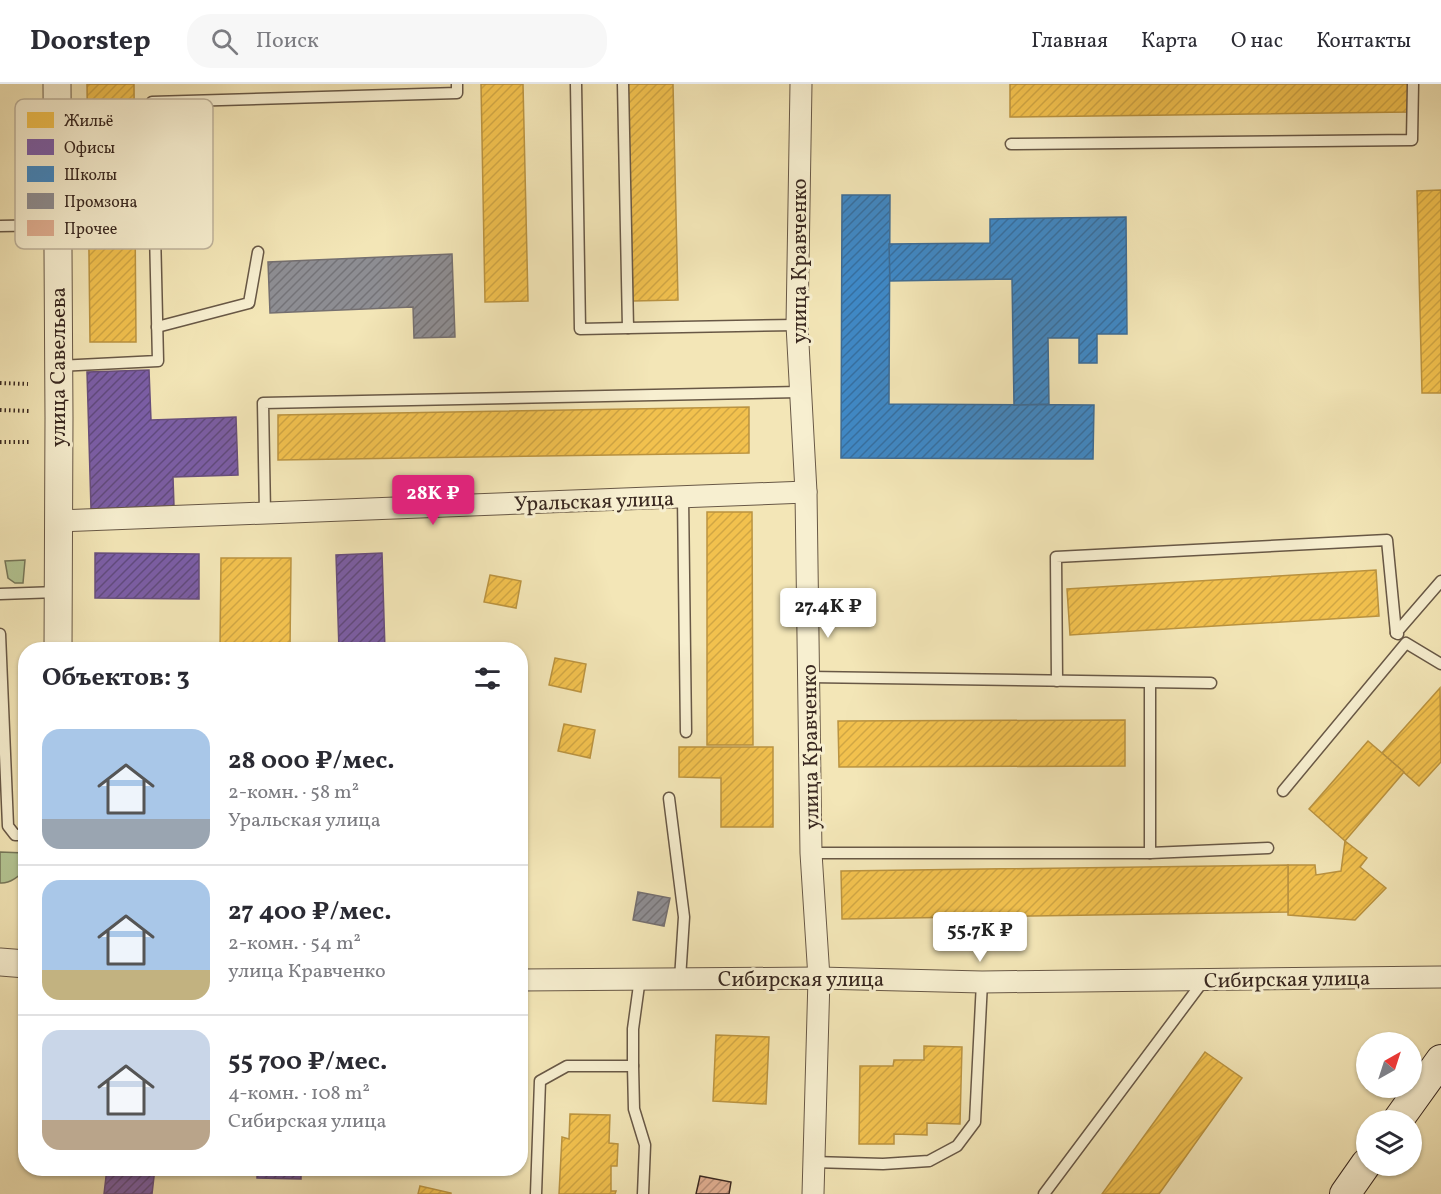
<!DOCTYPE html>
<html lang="ru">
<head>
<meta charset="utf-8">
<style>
	:root { --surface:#fff; --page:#f7f7f7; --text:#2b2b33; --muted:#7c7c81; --line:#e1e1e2; --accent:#db2777 }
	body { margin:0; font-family:Vollkorn,serif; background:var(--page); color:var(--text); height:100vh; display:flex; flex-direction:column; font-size:22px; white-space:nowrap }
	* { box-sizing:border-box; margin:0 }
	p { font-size:20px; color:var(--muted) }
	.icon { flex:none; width:33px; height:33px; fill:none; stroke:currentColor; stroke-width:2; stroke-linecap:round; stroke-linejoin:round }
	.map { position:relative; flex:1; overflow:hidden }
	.side { position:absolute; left:18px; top:558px; width:510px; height:534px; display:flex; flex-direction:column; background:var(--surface); border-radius:24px; box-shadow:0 2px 4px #0004 }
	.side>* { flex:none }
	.needle { width:39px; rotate:39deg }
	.fabs { position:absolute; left:1356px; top:948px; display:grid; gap:12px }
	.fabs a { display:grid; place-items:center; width:66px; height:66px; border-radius:50%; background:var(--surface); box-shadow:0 2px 4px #0004; font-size:30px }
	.price { position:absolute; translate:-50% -51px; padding:0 14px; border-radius:6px; background:#fff; color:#222; font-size:20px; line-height:39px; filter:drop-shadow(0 2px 3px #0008) }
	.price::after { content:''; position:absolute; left:50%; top:36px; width:18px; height:14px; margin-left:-9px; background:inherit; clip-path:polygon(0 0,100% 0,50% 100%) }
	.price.current { background:var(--accent); color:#fff }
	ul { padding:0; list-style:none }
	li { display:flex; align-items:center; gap:18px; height:150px; padding:0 24px }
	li+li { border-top:2px solid var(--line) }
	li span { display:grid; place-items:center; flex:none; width:168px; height:120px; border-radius:18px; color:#555 }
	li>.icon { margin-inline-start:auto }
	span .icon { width:72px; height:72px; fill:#fffc; stroke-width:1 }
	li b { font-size:26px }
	h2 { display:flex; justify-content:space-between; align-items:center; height:72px; padding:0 24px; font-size:26px }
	header { display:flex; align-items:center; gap:36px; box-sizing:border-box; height:84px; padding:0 30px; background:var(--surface); border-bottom:2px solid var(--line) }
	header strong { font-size:28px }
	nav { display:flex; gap:33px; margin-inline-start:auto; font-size:21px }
	.search { width:420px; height:54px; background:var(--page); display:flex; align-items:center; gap:15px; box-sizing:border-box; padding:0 21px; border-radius:24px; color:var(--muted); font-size:22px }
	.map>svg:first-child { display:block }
	.grass { fill:#b4c694; stroke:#76775a; stroke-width:1.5 }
	.homes { fill:url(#homes-hatch); stroke:#ba9340; stroke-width:1.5 }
	.offices { fill:url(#offices-hatch); stroke:#674e7e; stroke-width:1.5 }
	.schools { fill:url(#schools-hatch); stroke:#3d6b94; stroke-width:1.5 }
	.industry { fill:url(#industry-hatch); stroke:#746f70; stroke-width:1.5 }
	.building { fill:url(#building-hatch); stroke:#392820; stroke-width:1.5 }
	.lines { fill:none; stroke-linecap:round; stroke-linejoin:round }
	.service-casing { stroke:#685846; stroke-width:13 }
	.minor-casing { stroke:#685846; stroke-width:23 }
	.tertiary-casing { stroke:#685846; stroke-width:29 }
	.secondary-casing { stroke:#392820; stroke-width:32 }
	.path { stroke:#392820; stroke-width:4; stroke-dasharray:1.5 3; stroke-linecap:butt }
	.service { stroke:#f7efd0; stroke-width:10 }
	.minor { stroke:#f7efd0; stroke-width:21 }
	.tertiary { stroke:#f7efd0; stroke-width:27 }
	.secondary { stroke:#f7efd0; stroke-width:30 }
	.labels { text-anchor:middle; stroke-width:6; stroke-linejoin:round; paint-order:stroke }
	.street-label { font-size:21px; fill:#392820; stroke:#f7efd0 }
	.key { fill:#f7efd0; stroke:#beb39b; stroke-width:1.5 }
	.key-label { font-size:16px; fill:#392820 }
</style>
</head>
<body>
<header>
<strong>Doorstep</strong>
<div class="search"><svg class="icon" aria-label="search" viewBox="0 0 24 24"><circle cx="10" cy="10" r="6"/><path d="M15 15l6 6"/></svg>Поиск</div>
<nav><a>Главная</a><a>Карта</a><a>О нас</a><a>Контакты</a></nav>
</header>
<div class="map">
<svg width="1441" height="1110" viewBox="0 0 1441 1110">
	<defs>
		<pattern id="homes-hatch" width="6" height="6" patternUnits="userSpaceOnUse" patternTransform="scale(1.5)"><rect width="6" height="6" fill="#f2c14e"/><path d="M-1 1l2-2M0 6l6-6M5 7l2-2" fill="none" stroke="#d0a644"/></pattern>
		<pattern id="offices-hatch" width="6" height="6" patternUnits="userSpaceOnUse" patternTransform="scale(1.5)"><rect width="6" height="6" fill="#7b5ea7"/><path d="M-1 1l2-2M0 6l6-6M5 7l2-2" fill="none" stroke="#604a80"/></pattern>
		<pattern id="schools-hatch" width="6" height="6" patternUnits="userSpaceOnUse" patternTransform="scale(1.5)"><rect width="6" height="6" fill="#3f88c5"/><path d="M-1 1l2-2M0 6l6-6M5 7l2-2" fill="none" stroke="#366fa0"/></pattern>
		<pattern id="industry-hatch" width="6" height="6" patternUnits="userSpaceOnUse" patternTransform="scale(1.5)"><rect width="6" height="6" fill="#8d8d92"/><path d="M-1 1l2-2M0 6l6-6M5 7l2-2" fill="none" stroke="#747377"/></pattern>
		<pattern id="building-hatch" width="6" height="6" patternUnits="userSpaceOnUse" patternTransform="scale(1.5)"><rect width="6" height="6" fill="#e1af92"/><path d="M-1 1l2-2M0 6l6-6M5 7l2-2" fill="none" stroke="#b78e77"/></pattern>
	</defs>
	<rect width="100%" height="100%" fill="#f3e6b7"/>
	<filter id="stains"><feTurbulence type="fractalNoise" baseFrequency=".00333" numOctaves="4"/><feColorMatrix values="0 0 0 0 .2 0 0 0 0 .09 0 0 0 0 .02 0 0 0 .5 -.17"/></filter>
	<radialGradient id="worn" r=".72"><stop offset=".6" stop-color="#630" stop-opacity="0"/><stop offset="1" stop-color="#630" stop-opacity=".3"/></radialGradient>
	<g class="grass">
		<polygon points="25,476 23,499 15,499 8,494 5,477"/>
		<path d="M0 768 25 769C25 773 26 780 25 784 21 792 9 800 0 799Z"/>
	</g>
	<g class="homes">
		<polygon points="87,0 134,0 136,258 90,258"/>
		<polygon points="481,0 523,0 528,217 485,218"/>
		<polygon points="628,0 673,0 678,216 633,217"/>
		<polygon points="1010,0 1409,0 1409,28 1010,33"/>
		<polygon points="1441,106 1441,309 1422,309 1417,107"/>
		<polygon points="749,323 749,369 278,376 278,331"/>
		<polygon points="707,428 752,428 753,661 707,661"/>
		<polygon points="221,474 291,474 290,566 220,566"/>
		<polygon points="1376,486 1379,532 1070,551 1067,505"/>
		<polygon points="490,491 521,497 516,524 484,518"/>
		<polygon points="555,574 586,580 581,608 549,601"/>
		<polygon points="1440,604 1441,678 1419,702 1382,669"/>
		<polygon points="1125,636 1125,682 839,683 838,637"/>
		<polygon points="564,640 595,646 590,674 558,667"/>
		<polygon points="1368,657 1404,688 1345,757 1309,725"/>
		<polygon points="679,663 773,663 773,743 721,743 721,694 679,693"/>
		<polygon points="1345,757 1367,774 1360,783 1386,804 1355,836 1288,831 1288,781 1315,781 1316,791 1341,787"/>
		<polygon points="1288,781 1288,828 842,835 841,787"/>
		<polygon points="716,951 769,953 766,1020 713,1017"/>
		<polygon points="924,962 962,963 960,1040 927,1039 927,1051 894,1050 894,1060 859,1060 860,982 893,982 894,976 924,976"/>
		<polygon points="1205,968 1242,994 1159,1110 1102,1110"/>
		<polygon points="570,1030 610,1031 609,1059 618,1060 617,1082 611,1082 611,1107 616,1107 615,1110 559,1110 562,1053 569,1055"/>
		<polygon points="420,1102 451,1109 451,1110 418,1110"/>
	</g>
	<g class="offices">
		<polygon points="149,286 151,336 236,333 238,391 173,393 174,422 91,425 87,288"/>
		<polygon points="95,469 199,470 199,515 95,514"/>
		<polygon points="382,469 385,566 339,566 336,471"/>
		<polygon points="107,1084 155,1084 152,1110 104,1110"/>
		<polygon points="257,1084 301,1084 301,1095 257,1094"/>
	</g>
	<g class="schools">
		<polygon points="842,111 890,111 889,320 1094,321 1093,375 841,374"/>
		<polygon points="1126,133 1127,250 1097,250 1097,279 1079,279 1079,254 1048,254 1049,320 1014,321 1012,195 890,197 889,160 990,159 990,135"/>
	</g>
	<g class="industry">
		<polygon points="452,170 455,253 414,254 413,223 270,229 268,178"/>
		<polygon points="638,808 670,814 664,842 633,836"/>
	</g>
	<polygon class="building" points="700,1092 731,1098 729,1110 696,1110"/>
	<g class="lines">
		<g class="service-casing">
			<g id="service">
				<polyline points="576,0 580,245 628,244"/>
				<polyline points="623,0 628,244 797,241"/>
				<polyline points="1011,60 1412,56 1413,0"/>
				<polyline points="0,142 57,141"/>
				<polyline points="157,243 249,219 258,168"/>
				<polyline points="58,282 158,277 152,18 457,9 457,0"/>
				<polyline points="683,413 686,648"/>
				<polyline points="265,429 263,319 800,308"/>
				<polyline points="0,510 58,508"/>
				<polyline points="0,550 8,742 15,751 26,751"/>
				<polyline points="1398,550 1396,549 1441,497"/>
				<polyline points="809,593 1211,599"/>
				<polyline points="1057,597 1056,473 1387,456 1396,549"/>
				<polyline points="1283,707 1406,559 1441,580"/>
				<polyline points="669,714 684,833 680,895"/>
				<polyline points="811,769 1150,769 1150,599"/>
				<polyline points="1150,769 1268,764"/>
				<polyline points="640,894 633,945 633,982 634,1025 645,1061 643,1110"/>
				<polyline points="813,1078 883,1080 929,1077 957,1062 975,1038 982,898"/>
				<polyline points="536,1110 540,997 567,982 633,982"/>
				<polyline points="1044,1110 1204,896"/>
			</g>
		</g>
		<g class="minor-casing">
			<g id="minor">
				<polyline points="801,0 797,241 806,408 811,769 819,894 813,1110"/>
				<polyline points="58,437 806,408"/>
				<polyline points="520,896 819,894 982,898 1441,893"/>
			</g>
		</g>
		<g class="tertiary-casing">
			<g id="tertiary">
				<polyline points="57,0 59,333 58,566"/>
				<polyline points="0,878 26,880"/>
			</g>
		</g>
		<g class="secondary-casing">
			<g id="secondary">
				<polyline points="1398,1036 1441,976"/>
				<polyline points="1345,1110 1366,1080"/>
			</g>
		</g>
		<g class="path">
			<polyline points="0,299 28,300"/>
			<polyline points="0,326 29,327"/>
			<polyline points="0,358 29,358"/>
		</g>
		<use href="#service" class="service"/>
		<use href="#minor" class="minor"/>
		<use href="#tertiary" class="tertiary"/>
		<use href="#secondary" class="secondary"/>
	</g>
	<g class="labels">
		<g class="street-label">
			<text transform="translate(799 177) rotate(-90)" y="7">улица Кравченко</text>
			<text transform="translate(58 283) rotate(-90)" y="7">улица Савельева</text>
			<text transform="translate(594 417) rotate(-2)" y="7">Уральская улица</text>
			<text transform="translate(810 663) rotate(-91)" y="7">улица Кравченко</text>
			<text x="801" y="902">Сибирская улица</text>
			<text transform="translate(1287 895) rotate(-1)" y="7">Сибирская улица</text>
		</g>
	</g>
	<rect x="15" y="15" width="198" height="150" rx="9" class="key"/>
	<rect x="27" y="28" width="27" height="16" fill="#f2c14e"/>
	<rect x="27" y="55" width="27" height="16" fill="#7b5ea7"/>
	<rect x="27" y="82" width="27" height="16" fill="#3f88c5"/>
	<rect x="27" y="109" width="27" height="16" fill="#8d8d92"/>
	<rect x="27" y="136" width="27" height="16" fill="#e1af92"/>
	<g class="key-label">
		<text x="64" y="42">Жильё</text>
		<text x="64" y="69">Офисы</text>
		<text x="64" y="96">Школы</text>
		<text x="64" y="123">Промзона</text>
		<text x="64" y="150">Прочее</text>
	</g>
	<rect width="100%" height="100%" filter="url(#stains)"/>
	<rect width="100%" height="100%" fill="url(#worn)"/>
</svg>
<div class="fabs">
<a><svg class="needle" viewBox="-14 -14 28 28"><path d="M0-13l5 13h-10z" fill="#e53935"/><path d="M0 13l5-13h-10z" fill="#7c7c81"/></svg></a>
<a><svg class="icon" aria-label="layers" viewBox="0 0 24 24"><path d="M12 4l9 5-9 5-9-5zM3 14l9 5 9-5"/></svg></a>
</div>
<b class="price current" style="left:433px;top:442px">28K ₽</b>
<b class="price" style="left:828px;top:555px">27.4K ₽</b>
<b class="price" style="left:980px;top:879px">55.7K ₽</b>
<section class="side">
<h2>Объектов: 3<svg class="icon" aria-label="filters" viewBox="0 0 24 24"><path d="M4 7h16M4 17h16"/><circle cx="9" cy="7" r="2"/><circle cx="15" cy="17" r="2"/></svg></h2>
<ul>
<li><span style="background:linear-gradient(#a9c7e8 75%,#9aa5b1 0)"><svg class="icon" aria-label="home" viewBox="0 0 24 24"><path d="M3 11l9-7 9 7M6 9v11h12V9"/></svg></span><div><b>28 000 ₽/мес.</b><p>2-комн. · 58 m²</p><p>Уральская улица</p></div></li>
<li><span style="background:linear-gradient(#a9c7e8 75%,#c2b280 0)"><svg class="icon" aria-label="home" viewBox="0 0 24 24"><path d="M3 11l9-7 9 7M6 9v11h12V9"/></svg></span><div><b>27 400 ₽/мес.</b><p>2-комн. · 54 m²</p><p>улица Кравченко</p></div></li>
<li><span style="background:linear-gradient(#c9d6e8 75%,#b9a48a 0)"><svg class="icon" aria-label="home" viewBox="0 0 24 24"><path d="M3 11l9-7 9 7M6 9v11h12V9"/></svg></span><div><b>55 700 ₽/мес.</b><p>4-комн. · 108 m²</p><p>Сибирская улица</p></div></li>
</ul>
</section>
</div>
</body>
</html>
